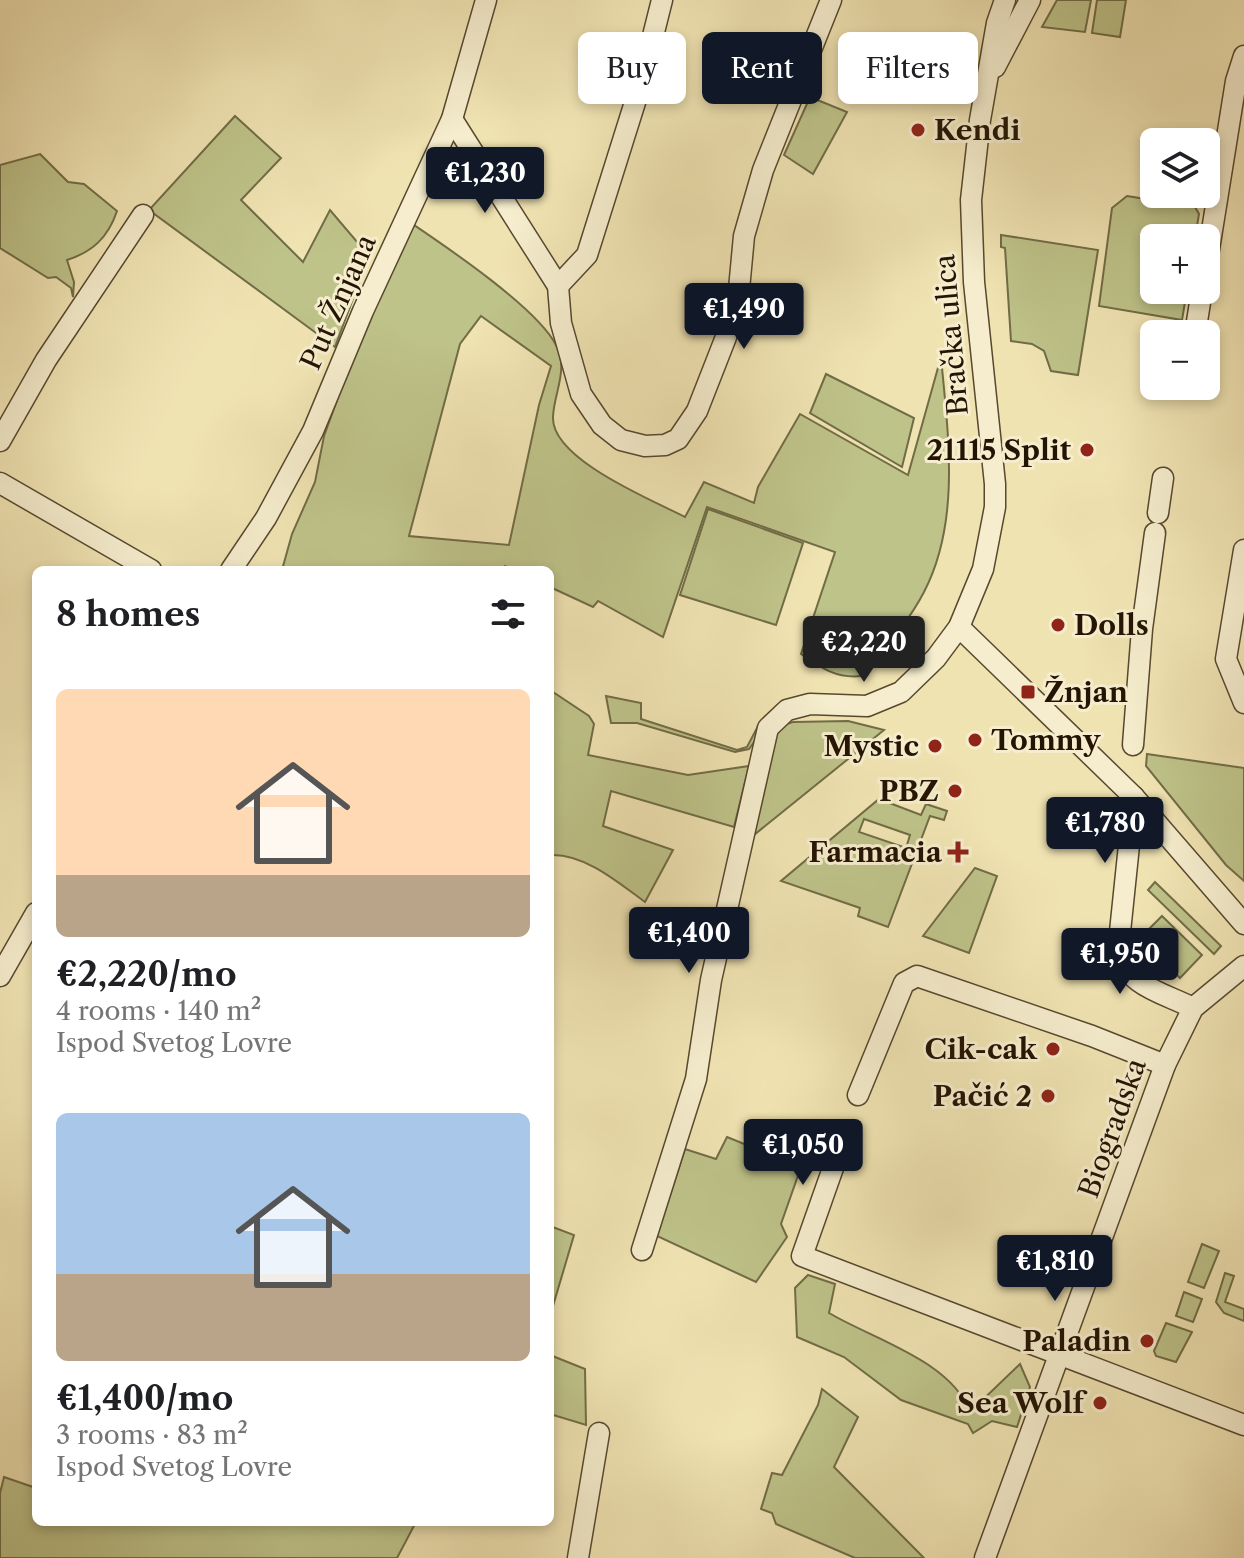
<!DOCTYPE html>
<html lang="en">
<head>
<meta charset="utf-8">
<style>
	:root { --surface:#fff; --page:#f2f2f2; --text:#202124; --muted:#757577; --accent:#111827 }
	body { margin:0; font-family:"Libre Caslon Text",serif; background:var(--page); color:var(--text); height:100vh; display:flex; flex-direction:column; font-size:30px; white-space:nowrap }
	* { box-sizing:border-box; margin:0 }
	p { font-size:26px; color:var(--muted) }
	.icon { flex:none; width:44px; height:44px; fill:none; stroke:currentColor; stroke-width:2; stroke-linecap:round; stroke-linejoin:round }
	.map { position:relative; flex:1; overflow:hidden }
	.drawer { position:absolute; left:32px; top:566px; width:522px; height:960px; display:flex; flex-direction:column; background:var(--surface); border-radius:12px; box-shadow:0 4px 12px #0003 }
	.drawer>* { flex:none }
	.top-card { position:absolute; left:578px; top:32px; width:546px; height:72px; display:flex; gap:16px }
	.buttons { position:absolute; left:1140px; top:128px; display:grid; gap:16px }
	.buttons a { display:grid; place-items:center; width:80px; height:80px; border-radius:12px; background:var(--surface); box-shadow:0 4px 12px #0003; font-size:40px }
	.price { position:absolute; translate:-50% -68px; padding:0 18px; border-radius:8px; background:var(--accent); color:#fff; font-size:26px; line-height:52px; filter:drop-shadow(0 2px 4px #0008) }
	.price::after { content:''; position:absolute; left:50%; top:48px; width:24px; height:18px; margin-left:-12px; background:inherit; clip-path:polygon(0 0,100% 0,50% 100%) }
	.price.active { background:#222; color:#fff }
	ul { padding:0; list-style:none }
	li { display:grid; align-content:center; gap:16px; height:424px; padding:0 24px }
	li span { display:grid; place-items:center; height:248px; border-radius:12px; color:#555 }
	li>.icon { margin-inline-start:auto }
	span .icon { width:144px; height:144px; fill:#fffc; stroke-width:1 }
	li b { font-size:34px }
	h2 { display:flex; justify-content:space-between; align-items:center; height:96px; padding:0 24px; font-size:34px }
	.tag { padding:0 28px; border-radius:12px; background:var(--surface); box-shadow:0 4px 12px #0003; font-size:28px; line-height:72px }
	.tag.active { background:var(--accent); color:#fff }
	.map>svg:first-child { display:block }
	.green { fill:#bec389; stroke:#716c46; stroke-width:2; fill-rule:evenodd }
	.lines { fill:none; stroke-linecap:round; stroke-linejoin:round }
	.minor-casing { stroke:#57482f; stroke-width:23 }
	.minor { stroke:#f5edcd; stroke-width:20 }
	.poi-dot { fill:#8f2418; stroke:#f5edcd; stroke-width:3 }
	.labels { text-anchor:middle; stroke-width:6; stroke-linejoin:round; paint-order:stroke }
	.poi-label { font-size:28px; font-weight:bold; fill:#241403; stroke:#f5edcd; text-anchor:end }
	.street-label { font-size:28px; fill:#241403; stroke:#f5edcd }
</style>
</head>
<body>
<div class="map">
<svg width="1244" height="1558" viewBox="0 0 1244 1558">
	<rect width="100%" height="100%" fill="#f0e3b2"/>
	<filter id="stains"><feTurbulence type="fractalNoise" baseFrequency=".0025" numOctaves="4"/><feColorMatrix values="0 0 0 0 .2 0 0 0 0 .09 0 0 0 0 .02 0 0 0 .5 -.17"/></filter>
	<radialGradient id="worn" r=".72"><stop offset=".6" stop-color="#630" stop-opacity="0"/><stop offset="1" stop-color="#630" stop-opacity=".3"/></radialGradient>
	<g class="green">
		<polygon points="1057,0 1091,0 1085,32 1042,27"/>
		<polygon points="1097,0 1126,0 1120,37 1092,33"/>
		<polygon points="810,97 847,112 813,174 784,155"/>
		<polygon points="235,116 281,158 241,200 303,262 330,210 369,256 335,347 149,210"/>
		<path d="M40 154 68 182 84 184 117 211C108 238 92 252 67 260L74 282 73 297 71 288 56 277 48 278 0 248V165Z"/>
		<polygon points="1127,196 1195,207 1199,214 1195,238 1154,238 1154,290 1187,290 1182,320 1099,306 1112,208"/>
		<path d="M411 223C448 248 537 308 556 345 569 370 554 392 553 417 551 459 652 500 685 517L704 482 754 503 758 487 800 414 908 475 941 357C948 434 961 521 924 592 908 623 884 649 862 676 837 679 821 668 801 654L835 552 707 507 663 637 598 601 593 607 550 587V570H515L505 566 504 570H282L292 534 315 482 324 436 363 329ZM481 316 551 366 539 405 509 545 409 536 460 344Z"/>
		<polygon points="1001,235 1098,250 1078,375 1051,371 1044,351 1032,344 1011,341 1005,248 1001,247"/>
		<polygon points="826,374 914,418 902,467 810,413"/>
		<polygon points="708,509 803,543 776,625 680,595"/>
		<path d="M550 690 589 716 594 724 588 755 688 775 749 766 734 827 611 791 603 826 673 850 645 902C619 883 584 853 550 855Z"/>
		<polygon points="606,696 641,703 641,719 737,750 747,747 758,726 762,731 749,749 735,752 637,723 611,723"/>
		<polygon points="848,721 884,730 749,839 777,727 793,722"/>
		<polygon points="1147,754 1244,768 1244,881 1226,865 1146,766"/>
		<path d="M879 799 921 815 926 804 947 811 944 820 930 816 888 927 858 916 860 908 781 881ZM864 819 910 835 906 848 859 832Z"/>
		<polygon points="975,868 997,876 969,953 923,936"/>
		<polygon points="1155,882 1221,946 1214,954 1148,890"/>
		<polygon points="1162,916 1202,955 1180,978 1140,938"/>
		<polygon points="727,1137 801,1167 781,1224 787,1237 756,1282 657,1236 685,1149 716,1159"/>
		<polygon points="550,1226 574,1235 550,1316"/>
		<polygon points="1202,1244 1219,1251 1204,1288 1188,1282"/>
		<polygon points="1225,1273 1234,1276 1225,1302 1244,1309 1244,1321 1224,1313 1216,1302"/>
		<path d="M808 1275 835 1284 829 1313C875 1340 951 1361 970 1412L1020 1364 1030 1387 1017 1427 992 1421 973 1433 968 1424 901 1400 844 1357 797 1337 795 1288Z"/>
		<polygon points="1184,1292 1202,1299 1193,1322 1176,1316"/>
		<polygon points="1166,1323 1192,1332 1176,1362 1156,1356 1154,1351"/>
		<polygon points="550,1355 585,1369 586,1425 550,1414"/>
		<polygon points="822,1389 858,1417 834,1467 924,1558 855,1558 776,1524 772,1513 761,1509 772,1473 782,1475 818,1405"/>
		<polygon points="4,1477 36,1488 36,1522 416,1522 397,1558 0,1558 0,1493"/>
	</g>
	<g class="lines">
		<g class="minor-casing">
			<g id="minor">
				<polyline points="995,67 1030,0"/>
				<polyline points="452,119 558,286 561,323 581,394 602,425 621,440 645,446 665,445 678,439 697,411 726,337 739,289 744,236 763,170 831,0"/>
				<polyline points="1206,268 1236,81 1244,56"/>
				<polyline points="558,286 587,255 642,80 662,0"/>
				<polyline points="1195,334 1202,290"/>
				<polyline points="0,441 46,360 143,215"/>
				<polyline points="0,483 151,570"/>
				<polyline points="1158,513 1163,478"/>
				<polyline points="1244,550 1226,659 1244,703"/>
				<polyline points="231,570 266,518 313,431 363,311 452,119 486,0"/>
				<polyline points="959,627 1134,797 1244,924"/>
				<polyline points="1133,745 1142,629 1155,533"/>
				<path d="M1134 797 1118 951C1128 987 1162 992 1193 1008"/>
				<polyline points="0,976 36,913"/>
				<polyline points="858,1095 904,983 917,976 1092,1036 1165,1065"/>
				<polyline points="845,1134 802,1256 1244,1425"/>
				<polyline points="642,1250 696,1079 711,980 768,728 787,710 810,704 867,706 901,692 936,658 959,627 983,569 995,507 995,484 974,282 971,200 980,120 997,23 1005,0"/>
				<polyline points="578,1558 599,1433"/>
				<polyline points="985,1558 1165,1065 1193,1008 1244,966"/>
			</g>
		</g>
		<use href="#minor" class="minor"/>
	</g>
	<g class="poi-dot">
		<circle cx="918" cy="130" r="8"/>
		<circle cx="1087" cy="450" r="8"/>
		<circle cx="1058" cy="625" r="8"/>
		<rect x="1020" y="684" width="16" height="16" rx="4"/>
		<circle cx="975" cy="740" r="8"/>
		<circle cx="935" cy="746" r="8"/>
		<circle cx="955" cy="791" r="8"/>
		<path d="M954 840h8v8h8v8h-8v8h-8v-8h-8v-8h8z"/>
		<circle cx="1053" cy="1049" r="8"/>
		<circle cx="1048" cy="1096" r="8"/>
		<circle cx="1147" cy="1341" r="8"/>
		<circle cx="1100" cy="1403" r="8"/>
	</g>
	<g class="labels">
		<g class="poi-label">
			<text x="934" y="140" text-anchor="start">Kendi</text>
			<text x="1071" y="460">21115 Split</text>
			<text x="1074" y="635" text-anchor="start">Dolls</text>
			<text x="1044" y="702" text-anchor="start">Žnjan</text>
			<text x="991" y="750" text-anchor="start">Tommy</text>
			<text x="919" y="756">Mystic</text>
			<text x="939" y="801">PBZ</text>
			<text x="942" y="862">Farmacia</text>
			<text x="1037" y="1059">Cik-cak</text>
			<text x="1032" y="1106">Pačić 2</text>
			<text x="1131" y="1351">Paladin</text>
			<text x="1084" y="1413">Sea Wolf</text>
		</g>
		<g class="street-label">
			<text transform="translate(338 302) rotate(-66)" y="10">Put Žnjana</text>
			<text transform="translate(951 335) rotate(-95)" y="10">Bračka ulica</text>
			<text transform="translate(1112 1128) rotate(-70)" y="10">Biogradska</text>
		</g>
	</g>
	<rect width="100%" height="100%" filter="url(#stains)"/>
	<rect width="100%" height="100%" fill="url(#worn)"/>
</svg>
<div class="buttons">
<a><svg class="icon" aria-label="layers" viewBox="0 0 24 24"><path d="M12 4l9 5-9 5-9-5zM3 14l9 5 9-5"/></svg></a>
<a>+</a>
<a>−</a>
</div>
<b class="price" style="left:485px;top:215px">€1,230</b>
<b class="price" style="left:744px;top:351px">€1,490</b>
<b class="price active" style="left:864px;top:684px">€2,220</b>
<b class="price" style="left:1105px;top:865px">€1,780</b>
<b class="price" style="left:689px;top:975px">€1,400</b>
<b class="price" style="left:1120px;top:996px">€1,950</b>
<b class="price" style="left:803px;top:1187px">€1,050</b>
<b class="price" style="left:1055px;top:1303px">€1,810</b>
<div class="top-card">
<a class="tag">Buy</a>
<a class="tag active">Rent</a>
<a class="tag">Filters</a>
</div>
<section class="drawer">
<h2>8 homes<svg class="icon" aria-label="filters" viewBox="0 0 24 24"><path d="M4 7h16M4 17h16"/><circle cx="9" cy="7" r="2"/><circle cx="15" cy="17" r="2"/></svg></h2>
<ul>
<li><span style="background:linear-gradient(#ffd9b3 75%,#b9a48a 0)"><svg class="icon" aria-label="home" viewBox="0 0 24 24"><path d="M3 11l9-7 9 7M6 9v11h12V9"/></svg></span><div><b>€2,220/mo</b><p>4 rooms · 140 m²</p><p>Ispod Svetog Lovre</p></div></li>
<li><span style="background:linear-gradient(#a9c7e8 65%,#b9a48a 0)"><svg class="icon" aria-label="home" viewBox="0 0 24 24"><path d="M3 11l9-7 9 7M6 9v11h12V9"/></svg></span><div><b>€1,400/mo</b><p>3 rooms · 83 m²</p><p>Ispod Svetog Lovre</p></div></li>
</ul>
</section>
</div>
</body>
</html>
